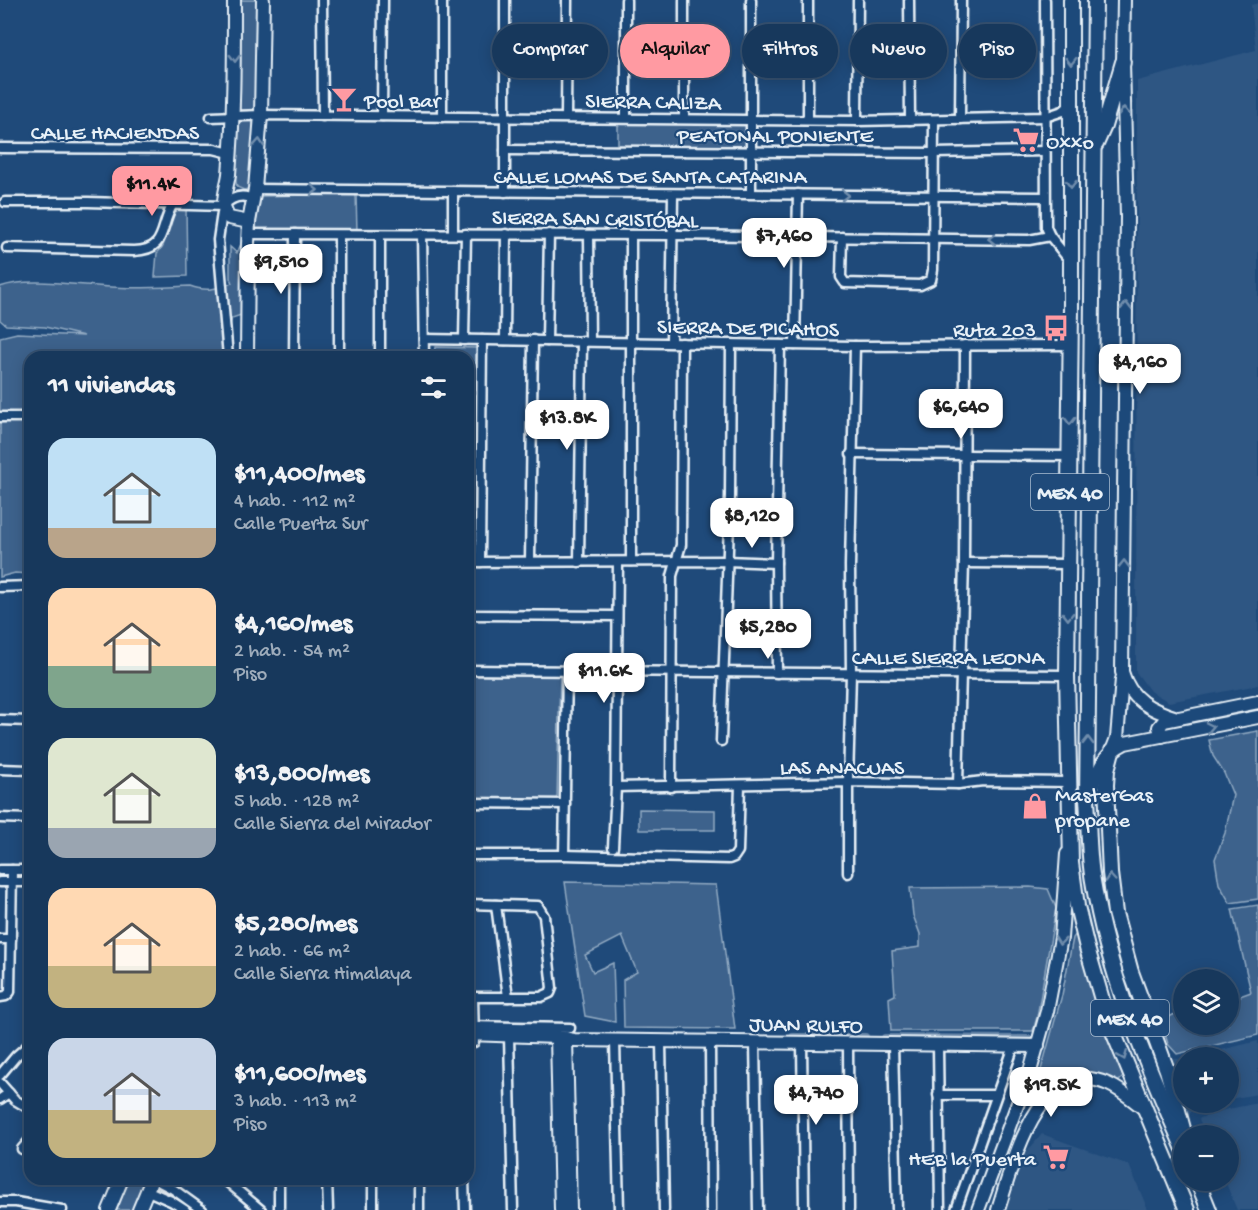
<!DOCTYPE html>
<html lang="es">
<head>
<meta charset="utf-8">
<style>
	:root { --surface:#17385c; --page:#244365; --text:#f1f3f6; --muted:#9eacbb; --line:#365272; --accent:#ff9aa2 }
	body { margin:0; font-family:"Gochi Hand",sans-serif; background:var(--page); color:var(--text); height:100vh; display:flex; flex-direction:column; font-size:22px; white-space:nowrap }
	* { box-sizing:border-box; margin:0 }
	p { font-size:20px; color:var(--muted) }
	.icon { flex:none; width:33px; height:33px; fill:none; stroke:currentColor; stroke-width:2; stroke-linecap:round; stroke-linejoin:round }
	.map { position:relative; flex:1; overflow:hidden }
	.sheet { position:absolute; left:24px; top:351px; width:450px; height:834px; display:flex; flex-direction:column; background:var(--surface); border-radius:18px; box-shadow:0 3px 15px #0003,0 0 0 2px var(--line) }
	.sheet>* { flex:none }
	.top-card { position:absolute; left:492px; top:24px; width:570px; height:54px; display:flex; gap:12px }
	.buttons { position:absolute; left:1173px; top:969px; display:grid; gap:12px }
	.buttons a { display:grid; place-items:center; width:66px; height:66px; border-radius:50%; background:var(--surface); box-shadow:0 3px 15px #0003,0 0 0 2px var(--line); font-size:30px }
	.price { position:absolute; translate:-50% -51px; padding:0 14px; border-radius:12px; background:#fff; color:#222; font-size:20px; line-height:39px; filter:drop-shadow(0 2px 3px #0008) }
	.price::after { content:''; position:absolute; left:50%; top:36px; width:18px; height:14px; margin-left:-9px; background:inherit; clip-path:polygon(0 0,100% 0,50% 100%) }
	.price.active { background:var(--accent); color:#111 }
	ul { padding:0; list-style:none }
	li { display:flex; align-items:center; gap:18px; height:150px; padding:0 24px }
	li span { display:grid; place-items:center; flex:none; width:168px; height:120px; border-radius:18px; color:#555 }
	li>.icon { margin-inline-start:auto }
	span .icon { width:72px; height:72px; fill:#fffc; stroke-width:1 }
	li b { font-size:26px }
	h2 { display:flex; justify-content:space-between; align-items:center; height:72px; padding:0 24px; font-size:26px }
	.tag { padding:0 21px; border-radius:27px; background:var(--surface); box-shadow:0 3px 15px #0003,0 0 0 2px var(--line); font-size:21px; line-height:54px }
	.tag.active { background:var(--accent); color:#111 }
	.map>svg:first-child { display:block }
	.built { fill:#2e5683 }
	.green { fill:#3c628c; stroke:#92aac2; stroke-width:1.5 }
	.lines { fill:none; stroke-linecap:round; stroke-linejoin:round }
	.canal { stroke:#6685a7; stroke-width:8 }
	.street-casing { stroke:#e8f1f8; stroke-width:13 }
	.secondary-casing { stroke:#e8f1f8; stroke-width:16 }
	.primary-casing { stroke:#e8f1f8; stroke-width:18 }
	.street { stroke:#1f4a7a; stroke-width:8 }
	.secondary { stroke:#1f4a7a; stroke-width:12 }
	.primary { stroke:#1f4a7a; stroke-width:14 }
	.oneway { stroke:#6f8dac }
	.labels { text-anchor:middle; stroke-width:4.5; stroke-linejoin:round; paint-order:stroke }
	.shield { fill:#1f4a7a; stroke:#acbfd2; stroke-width:1.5 }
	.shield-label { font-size:21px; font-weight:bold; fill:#e8f1f8 }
	.poi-label { font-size:22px; fill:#e8f1f8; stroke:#1f4a7a; text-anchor:start }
	.street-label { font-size:22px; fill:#e8f1f8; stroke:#1f4a7a }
</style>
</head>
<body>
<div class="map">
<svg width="1258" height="1210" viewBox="0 0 1258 1210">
	<rect width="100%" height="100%" fill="#1f4a7a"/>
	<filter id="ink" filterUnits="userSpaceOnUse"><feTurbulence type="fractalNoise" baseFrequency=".0167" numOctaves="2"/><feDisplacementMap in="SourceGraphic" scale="12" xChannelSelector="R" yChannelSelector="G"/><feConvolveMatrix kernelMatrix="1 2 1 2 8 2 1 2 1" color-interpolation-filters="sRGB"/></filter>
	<g filter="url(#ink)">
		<g class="built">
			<polygon points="1258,3 1258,685 1169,702 1150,691 1136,672 1137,81 1256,50 1251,5"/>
			<polygon points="1258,1041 1258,1094 1229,1099 1228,1058 1192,1057"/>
			<polygon points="1165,1057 1183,1060 1184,1102 1212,1103 1195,1107 1184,1121"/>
			<polygon points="1258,1103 1258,1210 1237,1210 1225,1181 1228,1180 1228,1136 1206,1135 1199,1119 1214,1112"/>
			<polygon points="1042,1134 1129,1165 1148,1210 1006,1210 1025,1154"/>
		</g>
		<g class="green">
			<polygon points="236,0 266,0 268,111 237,110"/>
			<polygon points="618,116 754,118 753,153 618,151"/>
			<polygon points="236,122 253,122 253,185 251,188 244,190 237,187 236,182"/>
			<polygon points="356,194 357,232 254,232 261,196"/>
			<path d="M186 207 187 276 155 277 157 253C175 238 157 214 186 207Z"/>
			<path d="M244 237 241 315 232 318 224 345 225 357H30V408L18 413 0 414V337L17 333 84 336 45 327 6 325 0 320V287C28 276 80 286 111 287 137 289 164 287 190 286 207 292 216 289 232 283L230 278V247L237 253Z"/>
			<polygon points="435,347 477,348 479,457 474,555 468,554 468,357 434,357"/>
			<polygon points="30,415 30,574 15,573 0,577 0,423 23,420"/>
			<polygon points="560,674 557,799 469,798 468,676"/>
			<polygon points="1258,731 1258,899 1230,903 1219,884 1215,859 1225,833 1233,795 1224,773 1213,756 1209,740"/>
			<polygon points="639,809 715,810 715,830 639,830"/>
			<polygon points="565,882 716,885 735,1029 624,1028 623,980 637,972 622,936 585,955 593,972 613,963 615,1022 585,1016"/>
			<polygon points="1030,887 1048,889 1056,908 1037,1017 1033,1031 891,1031 889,998 895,995 892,951 920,947 920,934 913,915 910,888"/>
			<polygon points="1258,905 1258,1035 1177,1054 1168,1044 1161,1021 1175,1014 1183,1013 1184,1024 1228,1024 1229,1000 1251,992 1232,909"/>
			<polygon points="1076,934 1080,938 1123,1077 1118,1082 1086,1076 1042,1100 1036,1100 1034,1095 1062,995 1073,938"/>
			<polygon points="127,1179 148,1179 134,1210 114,1210"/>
		</g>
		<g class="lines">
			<g class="canal">
				<polyline points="793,1037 865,1037"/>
				<polyline points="885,1038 1028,1039"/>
			</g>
			<g class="street-casing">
				<g id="street">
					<polyline points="322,0 323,116"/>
					<polyline points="684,0 684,118"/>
					<polyline points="909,0 910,120"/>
					<polyline points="1045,0 1046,227 1050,236 1070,261"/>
					<polyline points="382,116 383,0"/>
					<polyline points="211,117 261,115 857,121 1045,117 1063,111 1070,105"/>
					<polyline points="442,117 442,0"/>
					<polyline points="566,117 567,0"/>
					<polyline points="626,118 626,0"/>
					<polyline points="960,119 961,0"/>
					<polyline points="808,120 808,0"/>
					<polyline points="857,121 858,0"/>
					<polyline points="0,148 214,149 230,153"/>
					<polyline points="505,150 934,153 1045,151"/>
					<polyline points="255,189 1045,197"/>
					<polyline points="453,191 453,234"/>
					<polyline points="505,192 505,0"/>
					<polyline points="751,193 751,0"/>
					<path d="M5 202H88L223 206C232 197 242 193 254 200"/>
					<polyline points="223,206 218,240 228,357"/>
					<polyline points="248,234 674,235 1029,240 1050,236"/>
					<polyline points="422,234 424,357"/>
					<polyline points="589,235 590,341"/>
					<polyline points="631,235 631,561"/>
					<polyline points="842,237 841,277 845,283 920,285 931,280 933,270 934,120"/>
					<path d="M7 248 134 251C168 250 159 227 173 204"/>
					<polyline points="424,339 855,346 1071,345"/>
					<polyline points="464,340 466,234"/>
					<polyline points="505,340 506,234"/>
					<polyline points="547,341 549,234"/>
					<polyline points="671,342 673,194"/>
					<polyline points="795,345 798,194"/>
					<polyline points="294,357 295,234"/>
					<polyline points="339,357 339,235"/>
					<polyline points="380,357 380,235"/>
					<polyline points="0,417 30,417"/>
					<polyline points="851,454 1070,456"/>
					<polyline points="530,561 533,340"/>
					<polyline points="468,562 727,561 776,563"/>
					<polyline points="480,562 482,340"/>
					<polyline points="579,562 582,341"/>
					<polyline points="964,563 1069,564"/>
					<polyline points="0,587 30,586"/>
					<polyline points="468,615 617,616"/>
					<polyline points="468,670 1067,675"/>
					<polyline points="777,673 776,563 780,345"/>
					<polyline points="0,720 30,721"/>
					<polyline points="721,741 730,496 731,344"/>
					<polyline points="0,769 30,770"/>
					<polyline points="958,784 964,563 965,345"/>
					<polyline points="616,787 848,782 958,784 983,781 1068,782"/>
					<polyline points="671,787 672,576 681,545 682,343"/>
					<polyline points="468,803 565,804"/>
					<polyline points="0,818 30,819"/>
					<polyline points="613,847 616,787 618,562"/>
					<polyline points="468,855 564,855 729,859 734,857 738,851 740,785"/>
					<polyline points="564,855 567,671"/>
					<polyline points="0,870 30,870"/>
					<polyline points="848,873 848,782 851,674 850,566 855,346"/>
					<polyline points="0,882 30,882"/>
					<polyline points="468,904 538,906 544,916 552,988 550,993 541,997 468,997"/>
					<polyline points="496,905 508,997"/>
					<polyline points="0,939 11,939"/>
					<polyline points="0,997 6,996 10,992 12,870"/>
					<polyline points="473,997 474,1042"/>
					<polyline points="468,1026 570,1028"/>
					<polyline points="509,1036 513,1210"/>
					<polyline points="615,1041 619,1210"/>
					<polyline points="661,1042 664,1210"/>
					<polyline points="710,1043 711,1210"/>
					<polyline points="755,1043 758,1210"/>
					<polyline points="802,1043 804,1210"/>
					<polyline points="848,1044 849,1210"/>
					<polyline points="893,1044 897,1210"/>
					<polyline points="938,1045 940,1210"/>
					<polyline points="23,1050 30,1056"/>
					<polyline points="0,1075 16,1056 30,1044"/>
					<polyline points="0,1083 15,1100 30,1109"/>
					<polyline points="938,1095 995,1095"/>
					<polyline points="0,1099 9,1093"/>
					<polyline points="22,1149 30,1140"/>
					<polyline points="154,1179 173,1189 202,1210"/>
					<polyline points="224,1179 261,1210"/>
					<polyline points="279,1179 279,1210"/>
					<polyline points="327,1179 328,1210"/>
					<polyline points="373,1179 373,1210"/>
					<polyline points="419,1179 419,1210"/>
					<polyline points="464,1179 465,1210"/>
					<polyline points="146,1190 171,1201 185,1210"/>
					<polyline points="0,1202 16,1202 62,1210"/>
					<polyline points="956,1210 1014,1046"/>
				</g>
			</g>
			<g class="secondary-casing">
				<g id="secondary">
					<path d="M234 0C234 58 234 116 229 174 227 189 219 205 229 218L249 222"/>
					<path d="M1124 0 1123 62 1127 217 1122 672C1130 700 1151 710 1177 718"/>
					<polyline points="247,357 248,244 249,222 255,189 261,115 263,0"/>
					<polyline points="1162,736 1159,727 1164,721 1258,702"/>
					<polyline points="1112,751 1117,738 1122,679"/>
					<path d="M1089 795C1097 773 1102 754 1125 743L1258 717"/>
					<polyline points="468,1034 557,1037 574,1040 1038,1046"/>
					<polyline points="557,1037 561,1210"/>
					<polyline points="566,1038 570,1210"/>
					<polyline points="109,1210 122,1179"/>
					<polyline points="139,1210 152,1179"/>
					<polyline points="978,1210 1031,1068 1047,1011 1061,938 1067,854"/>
					<path d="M998 1210C1013 1164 1038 1054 1108 1084 1122 1090 1134 1101 1146 1110"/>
				</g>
			</g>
			<g class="primary-casing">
				<g id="primary">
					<polyline points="1071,0 1071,308 1067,675 1071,863 1077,906 1087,948 1107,1017 1187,1210"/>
					<path d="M1095 0 1087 799C1089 826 1088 854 1093 881 1108 975 1146 1063 1184 1149"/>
					<polyline points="1096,144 1104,126 1123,62"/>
					<polyline points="1112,751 1107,770 1106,785 1110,873 1115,913 1131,972 1167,1070 1185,1136"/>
					<polyline points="1197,1180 1209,1210"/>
				</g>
			</g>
			<use href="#street" class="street"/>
			<use href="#secondary" class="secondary"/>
			<use href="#primary" class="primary"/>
		</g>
		<defs><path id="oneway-chevron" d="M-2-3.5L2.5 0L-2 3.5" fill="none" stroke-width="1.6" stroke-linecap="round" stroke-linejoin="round" transform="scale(1.5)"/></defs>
		<g class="oneway">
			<use href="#oneway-chevron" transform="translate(235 58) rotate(90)"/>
			<use href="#oneway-chevron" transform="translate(1071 61) rotate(91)"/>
			<use href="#oneway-chevron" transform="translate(1124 111) rotate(-92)"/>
			<use href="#oneway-chevron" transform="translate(259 143) rotate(-86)"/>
			<use href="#oneway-chevron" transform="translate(1071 184) rotate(90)"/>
			<use href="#oneway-chevron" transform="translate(314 190) rotate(1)"/>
			<use href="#oneway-chevron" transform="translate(845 195)"/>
			<use href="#oneway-chevron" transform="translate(992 239) rotate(-179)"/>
			<use href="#oneway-chevron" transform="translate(1126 306) rotate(-89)"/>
			<use href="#oneway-chevron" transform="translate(1070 421) rotate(90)"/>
			<use href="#oneway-chevron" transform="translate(1124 564) rotate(-89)"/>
			<use href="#oneway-chevron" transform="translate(1068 616) rotate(91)"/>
			<use href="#oneway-chevron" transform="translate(1210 727) rotate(-12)"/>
			<use href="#oneway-chevron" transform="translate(1088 741) rotate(-89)"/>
			<use href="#oneway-chevron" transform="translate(1110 878) rotate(-95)"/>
			<use href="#oneway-chevron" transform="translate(1060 941) rotate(97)"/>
			<use href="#oneway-chevron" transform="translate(1123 1056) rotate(68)"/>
		</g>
	</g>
	<defs>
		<g id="bar-bare" transform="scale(2.07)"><path d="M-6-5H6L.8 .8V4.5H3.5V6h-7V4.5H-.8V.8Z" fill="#ff9aa2" stroke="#1f4a7a" stroke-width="2.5" paint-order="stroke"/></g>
		<g id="supermarket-bare" transform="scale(2.07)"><path d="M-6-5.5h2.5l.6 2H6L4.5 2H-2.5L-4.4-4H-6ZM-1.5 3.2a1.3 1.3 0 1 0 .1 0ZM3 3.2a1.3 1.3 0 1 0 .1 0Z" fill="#ff9aa2" stroke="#1f4a7a" stroke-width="2.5" paint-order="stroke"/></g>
		<g id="bus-bare" transform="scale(2.07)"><path d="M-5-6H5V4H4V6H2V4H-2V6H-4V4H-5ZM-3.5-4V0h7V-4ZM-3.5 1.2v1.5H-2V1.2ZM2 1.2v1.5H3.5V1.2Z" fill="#ff9aa2" stroke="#1f4a7a" stroke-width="2.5" paint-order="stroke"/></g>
		<g id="shop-bare" transform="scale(2.07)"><path d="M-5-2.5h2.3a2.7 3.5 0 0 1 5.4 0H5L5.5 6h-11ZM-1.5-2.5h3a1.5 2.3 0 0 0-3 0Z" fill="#ff9aa2" stroke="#1f4a7a" stroke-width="2.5" paint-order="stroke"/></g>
	</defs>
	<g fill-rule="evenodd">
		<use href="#bar-bare" x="344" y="99"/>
		<use href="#supermarket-bare" x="1026" y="140"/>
		<use href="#bus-bare" x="1056" y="328"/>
		<use href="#shop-bare" x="1035" y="806"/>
		<use href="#supermarket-bare" x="1056" y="1157"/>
	</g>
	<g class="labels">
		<g class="shield">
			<rect x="1031" y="474" width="78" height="36" rx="4.5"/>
			<rect x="1091" y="1000" width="78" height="36" rx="4.5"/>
		</g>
		<g class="shield-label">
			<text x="1070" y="499">MEX 40</text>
			<text x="1130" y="1025">MEX 40</text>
		</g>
		<g class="poi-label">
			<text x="364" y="107">Pool Bar</text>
			<text x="1046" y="148">Oxxo</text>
			<text x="1036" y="336" text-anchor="end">Ruta 203</text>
			<text x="1055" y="801">MasterGas<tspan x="1055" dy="25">propane</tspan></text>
			<text x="1036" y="1165" text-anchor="end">HEB la Puerta</text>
		</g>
		<g class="street-label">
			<text transform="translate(653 100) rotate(1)" y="8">SIERRA CALIZA</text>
			<text x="115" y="139">CALLE HACIENDAS</text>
			<text x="775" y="142">PEATONAL PONIENTE</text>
			<text x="650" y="183">CALLE LOMAS DE SANTA CATARINA</text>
			<text transform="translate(595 217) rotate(1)" y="8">SIERRA SAN CRISTÓBAL</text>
			<text transform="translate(748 326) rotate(1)" y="8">SIERRA DE PICAHOS</text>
			<text x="948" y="664">CALLE SIERRA LEONA</text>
			<text x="842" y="774">LAS ANACUAS</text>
			<text transform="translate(806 1023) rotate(1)" y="8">JUAN RULFO</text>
		</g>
	</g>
</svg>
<div class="buttons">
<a><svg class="icon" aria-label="layers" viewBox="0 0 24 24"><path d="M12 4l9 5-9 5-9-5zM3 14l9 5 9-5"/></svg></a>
<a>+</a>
<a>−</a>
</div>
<b class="price active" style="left:152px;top:217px">$11.4K</b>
<b class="price" style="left:784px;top:269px">$7,460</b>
<b class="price" style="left:281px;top:295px">$9,510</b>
<b class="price" style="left:1140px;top:395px">$4,160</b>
<b class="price" style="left:961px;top:440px">$6,640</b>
<b class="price" style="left:567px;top:451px">$13.8K</b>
<b class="price" style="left:752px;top:549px">$8,120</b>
<b class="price" style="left:768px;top:660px">$5,280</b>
<b class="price" style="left:604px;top:704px">$11.6K</b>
<b class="price" style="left:1051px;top:1118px">$19.5K</b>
<b class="price" style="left:816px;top:1126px">$4,740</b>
<div class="top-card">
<a class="tag">Comprar</a>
<a class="tag active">Alquilar</a>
<a class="tag">Filtros</a>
<a class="tag">Nuevo</a>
<a class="tag">Piso</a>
</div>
<section class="sheet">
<h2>11 viviendas<svg class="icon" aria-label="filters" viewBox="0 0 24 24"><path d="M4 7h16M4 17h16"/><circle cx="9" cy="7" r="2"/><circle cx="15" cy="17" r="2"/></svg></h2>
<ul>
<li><span style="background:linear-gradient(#bfe0f5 75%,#b9a48a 0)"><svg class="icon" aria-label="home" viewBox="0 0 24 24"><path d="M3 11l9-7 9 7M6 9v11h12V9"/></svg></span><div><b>$11,400/mes</b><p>4 hab. · 112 m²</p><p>Calle Puerta Sur</p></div></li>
<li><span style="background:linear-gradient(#ffd9b3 65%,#7fa58c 0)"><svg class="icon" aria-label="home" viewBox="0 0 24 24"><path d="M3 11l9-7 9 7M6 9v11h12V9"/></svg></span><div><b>$4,160/mes</b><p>2 hab. · 54 m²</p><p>Piso</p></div></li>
<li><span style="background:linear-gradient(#dfe7d0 75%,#9aa5b1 0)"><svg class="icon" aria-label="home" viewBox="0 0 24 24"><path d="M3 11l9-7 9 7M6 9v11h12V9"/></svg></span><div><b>$13,800/mes</b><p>5 hab. · 128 m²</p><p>Calle Sierra del Mirador</p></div></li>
<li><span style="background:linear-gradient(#ffd9b3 65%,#c2b280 0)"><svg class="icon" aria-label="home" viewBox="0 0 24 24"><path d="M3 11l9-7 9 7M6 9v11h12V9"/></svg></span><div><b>$5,280/mes</b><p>2 hab. · 66 m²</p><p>Calle Sierra Himalaya</p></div></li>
<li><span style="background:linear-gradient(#c9d6e8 60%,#c2b280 0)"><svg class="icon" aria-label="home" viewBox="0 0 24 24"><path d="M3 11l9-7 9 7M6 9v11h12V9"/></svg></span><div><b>$11,600/mes</b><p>3 hab. · 113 m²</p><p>Piso</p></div></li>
</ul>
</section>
</div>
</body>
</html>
